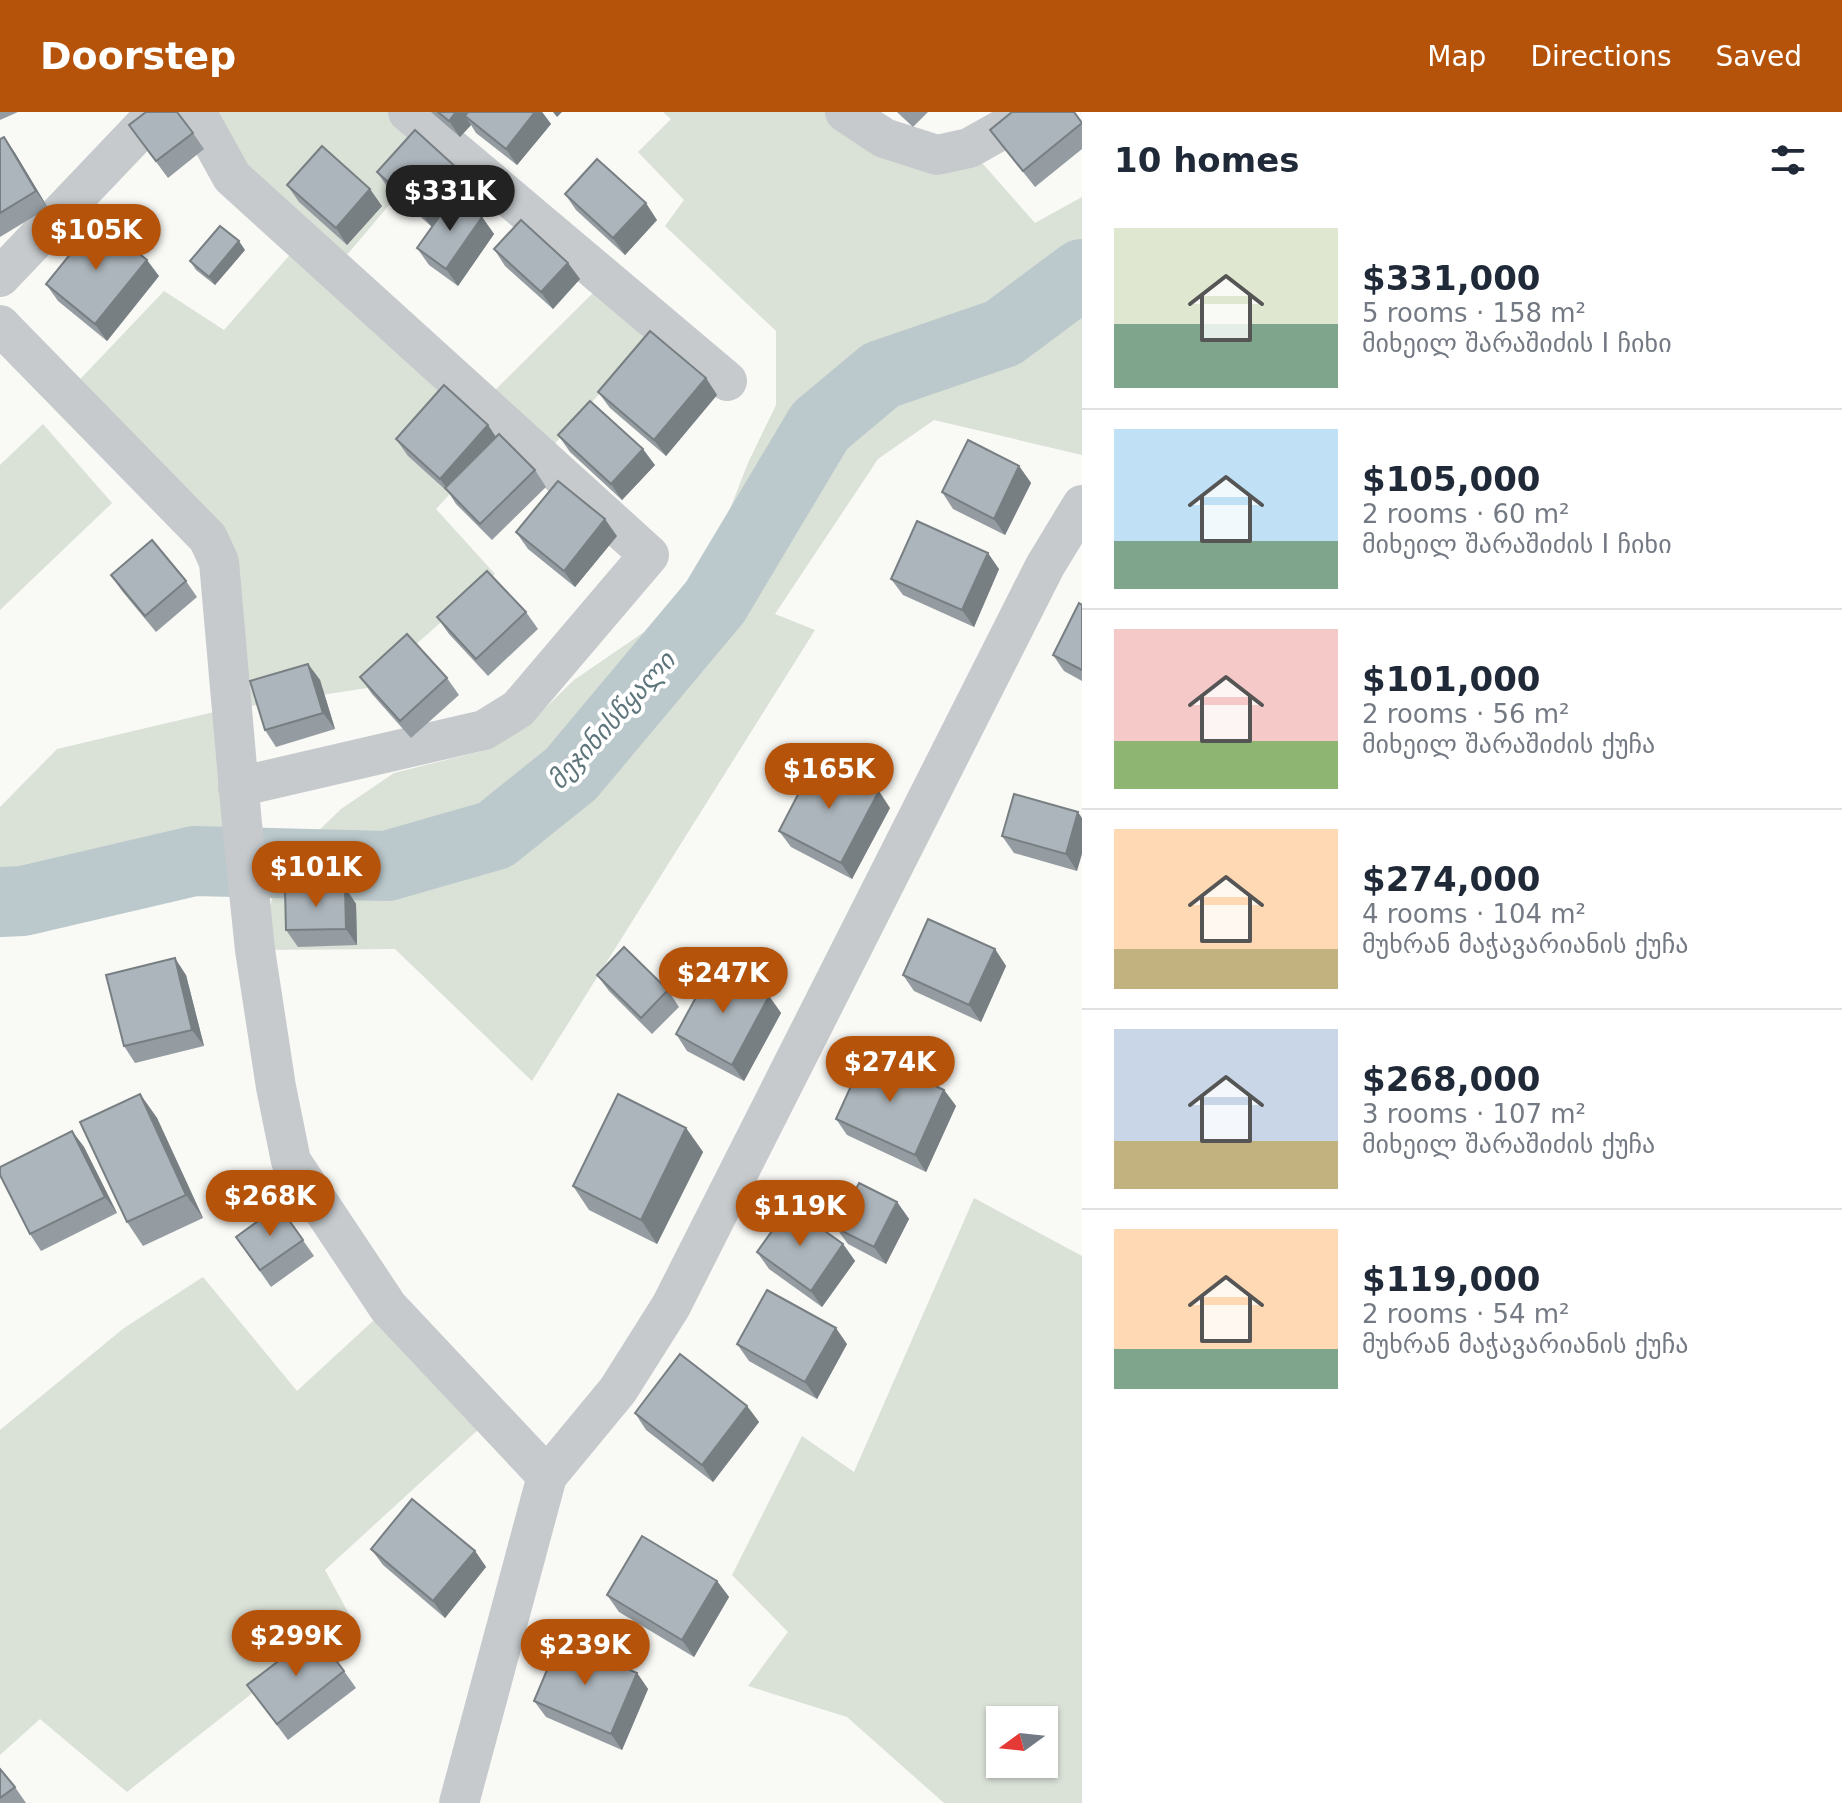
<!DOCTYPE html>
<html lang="en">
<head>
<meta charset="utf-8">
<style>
	:root { --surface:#fff; --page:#f2f2f3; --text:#1f2937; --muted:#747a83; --line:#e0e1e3; --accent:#b45309 }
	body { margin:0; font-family:"DejaVu Sans","Noto Sans Georgian",sans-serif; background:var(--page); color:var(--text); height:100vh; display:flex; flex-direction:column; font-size:30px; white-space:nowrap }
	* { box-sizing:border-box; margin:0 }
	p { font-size:26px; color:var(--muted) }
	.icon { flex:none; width:44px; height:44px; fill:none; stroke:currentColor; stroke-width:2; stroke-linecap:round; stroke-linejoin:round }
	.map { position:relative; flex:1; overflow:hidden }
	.details { display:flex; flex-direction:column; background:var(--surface); width:760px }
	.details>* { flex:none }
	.needle { width:52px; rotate:255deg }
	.controls { position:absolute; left:986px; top:1594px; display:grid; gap:16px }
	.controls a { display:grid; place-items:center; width:72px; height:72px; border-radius:0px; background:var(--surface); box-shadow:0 2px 6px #0004; font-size:40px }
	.price { position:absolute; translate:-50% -68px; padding:0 18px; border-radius:28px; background:var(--accent); color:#fff; font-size:26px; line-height:52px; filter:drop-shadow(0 2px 4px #0008) }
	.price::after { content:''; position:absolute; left:50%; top:48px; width:24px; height:18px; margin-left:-12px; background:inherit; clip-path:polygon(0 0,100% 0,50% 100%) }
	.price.selected { background:#222; color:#fff }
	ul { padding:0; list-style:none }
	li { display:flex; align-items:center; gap:24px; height:200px; padding:0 32px }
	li+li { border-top:2px solid var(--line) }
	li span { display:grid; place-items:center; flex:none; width:224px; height:160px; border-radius:0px; color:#555 }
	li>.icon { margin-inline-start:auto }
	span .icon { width:96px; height:96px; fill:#fffc; stroke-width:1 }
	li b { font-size:34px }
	h2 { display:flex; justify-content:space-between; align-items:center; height:96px; padding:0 32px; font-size:34px }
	header { display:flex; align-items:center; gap:48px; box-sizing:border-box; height:112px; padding:0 40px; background:var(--accent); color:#fff }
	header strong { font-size:38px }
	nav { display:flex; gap:44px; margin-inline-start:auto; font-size:28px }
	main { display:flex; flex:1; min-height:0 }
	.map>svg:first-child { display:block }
	.green { fill:#dae1d7; fill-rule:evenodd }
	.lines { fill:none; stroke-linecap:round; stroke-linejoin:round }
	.river { stroke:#bcc9cc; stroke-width:70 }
	.minor { stroke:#c6cacd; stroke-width:40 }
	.wall { fill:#949ca1 }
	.shaded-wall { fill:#787f83 }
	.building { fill:#acb5bb; stroke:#787f83; stroke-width:2 }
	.labels { text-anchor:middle; stroke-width:8; stroke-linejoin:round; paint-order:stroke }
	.water-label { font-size:26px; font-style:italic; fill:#5e757c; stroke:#fff }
</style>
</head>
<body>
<header>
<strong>Doorstep</strong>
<nav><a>Map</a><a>Directions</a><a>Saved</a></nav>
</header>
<main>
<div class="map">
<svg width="1082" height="1691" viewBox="0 0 1082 1691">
	<rect width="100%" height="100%" fill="#f9f9f6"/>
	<g class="green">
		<polygon points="196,0 468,0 335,157 482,291 607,167 661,213 542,346 510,317 436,397 495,462 367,576 231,597 242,712 194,749 23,789 0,790 0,695 57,637 231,596 219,450 67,281 164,179 224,218 302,129"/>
		<polygon points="663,0 845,0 969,36 1035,111 1082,85 1082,343 934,308 878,347 775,502 815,518 532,969 395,837 255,838 284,752 341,697 394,661 486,638 536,605 574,568 666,505 708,453 748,351 776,293 776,219 665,114 684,88 638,40 671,7"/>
		<polygon points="43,312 112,391 0,498 0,353"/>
		<path d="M974 1086 1082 1144V1691H944L847 1605 748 1574 788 1520 732 1463 802 1324 854 1360ZM1000 1608H1044V1652H1000Z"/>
		<polygon points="203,1165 297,1279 388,1195 492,1305 325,1458 350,1504 127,1680 40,1607 0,1643 0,1318 124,1216"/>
	</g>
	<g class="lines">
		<polyline class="river" points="0,790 23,789 194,749 387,754 495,723 571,662 715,490 820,314 881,263 1003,221 1082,162"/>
		<g class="minor">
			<polyline points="196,0 232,65 649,443 518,597 484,618 238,675"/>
			<polyline points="408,0 727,269"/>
			<polyline points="845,0 884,26 937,43 969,36 1019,8 1029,0"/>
			<polyline points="0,165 157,0"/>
			<polyline points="0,213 208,426 219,450 242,712 255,838 276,975 291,1049 388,1195 547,1364"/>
			<polyline points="459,1691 547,1364 618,1278 671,1194 1045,454 1082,393"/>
		</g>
	</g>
	<g class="wall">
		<polygon points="0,0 18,0 0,8"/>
		<polygon points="431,0 542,0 551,12 517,53 476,21 471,13 460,25"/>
		<polygon points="897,0 928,0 913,15"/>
		<polygon points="1082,10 1082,37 1035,75 990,18"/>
		<polygon points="129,13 193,21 204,37 168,66"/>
		<polygon points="4,25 15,41 48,96 0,125 0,27"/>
		<polygon points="377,60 470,73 457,87 482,105 494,122 458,174 429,153 417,136 432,115 388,76"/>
		<polygon points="287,73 382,94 347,133 299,90"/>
		<polygon points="565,82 657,108 625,143 576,98"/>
		<polygon points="494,137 568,151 580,167 553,197 505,154"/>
		<polygon points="245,138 215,173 196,158 190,149"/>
		<polygon points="159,164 107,229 58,189 46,172"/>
		<polygon points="706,266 717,283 666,344 610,296 598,280"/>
		<polygon points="488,313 496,325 535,358 546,375 492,428 456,392 449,381 408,344 396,327"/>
		<polygon points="558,323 655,353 622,388 570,340"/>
		<polygon points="1019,354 1031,371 1005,423 953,397 942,380"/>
		<polygon points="516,420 617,424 575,475 528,437"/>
		<polygon points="999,457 974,515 903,483 891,467"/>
		<polygon points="111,463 186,469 197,485 156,520 122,479"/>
		<polygon points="1082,493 1082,569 1064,559 1053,543"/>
		<polygon points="526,500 538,517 488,564 449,522 437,505"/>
		<polygon points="308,552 320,568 335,617 276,635 265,618"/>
		<polygon points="360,565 447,566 459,583 411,626 372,582"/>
		<polygon points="890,696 852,767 791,735 779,719"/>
		<polygon points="1078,700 1077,759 1014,741 1002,724"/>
		<polygon points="345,775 356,792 357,833 298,835 286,818"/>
		<polygon points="995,837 1006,854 981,910 914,879 903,863"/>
		<polygon points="186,863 204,934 135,951 124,934"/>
		<polygon points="597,863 668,878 679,895 652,922 609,879"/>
		<polygon points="769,884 781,901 744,969 687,939 676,922"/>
		<polygon points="944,978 956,994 926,1060 847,1023 836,1007"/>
		<polygon points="140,982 157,1006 203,1106 143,1134 127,1110"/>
		<polygon points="686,1016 703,1040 657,1132 589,1098 573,1074"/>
		<polygon points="72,1019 84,1035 117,1101 41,1139 30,1122"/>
		<polygon points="897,1090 909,1107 886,1152 848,1132 836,1116"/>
		<polygon points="279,1094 314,1144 271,1175 236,1125"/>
		<polygon points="843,1132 855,1149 822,1195 769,1157 757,1140"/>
		<polygon points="737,1232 847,1232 817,1287 749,1249"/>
		<polygon points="747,1294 759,1310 713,1370 646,1318 635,1301"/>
		<polygon points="371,1437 475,1439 486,1455 445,1506 383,1453"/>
		<polygon points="717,1469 729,1485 694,1545 619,1500 607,1483"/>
		<polygon points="344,1559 356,1576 288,1628 247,1573"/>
		<polygon points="637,1561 648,1577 622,1638 546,1605 534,1589"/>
		<polygon points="0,1657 15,1675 26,1691 0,1691"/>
	</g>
	<g class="shaded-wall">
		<polygon points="456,0 482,0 465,4 471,13 460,25 449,9"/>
		<polygon points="535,0 542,0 551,12 517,53 506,37"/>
		<polygon points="553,0 562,0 557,5"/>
		<polygon points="4,25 15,41 48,96 36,79"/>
		<polygon points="458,57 470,73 432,115 420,99"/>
		<polygon points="370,77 382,94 347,133 336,116"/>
		<polygon points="646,91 657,108 625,143 613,126"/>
		<polygon points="482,105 494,122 458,174 446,157"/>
		<polygon points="239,129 245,138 215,173 209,165"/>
		<polygon points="147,148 159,164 107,229 95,212"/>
		<polygon points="568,151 580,167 553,197 541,180"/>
		<polygon points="706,266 717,283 666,344 654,328"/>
		<polygon points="488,313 499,330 449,379 440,367"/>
		<polygon points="643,337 655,353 622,388 611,372"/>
		<polygon points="1019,354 1031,371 1005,423 994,407"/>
		<polygon points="605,407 617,424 575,475 564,459"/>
		<polygon points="988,441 999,457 974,515 962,498"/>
		<polygon points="308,552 320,568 335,617 323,601"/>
		<polygon points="879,679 890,696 852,767 841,751"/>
		<polygon points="1078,700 1082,706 1082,742 1077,759 1066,742"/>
		<polygon points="345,775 356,792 357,833 346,817"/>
		<polygon points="995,837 1006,854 981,910 969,893"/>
		<polygon points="175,846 186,863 204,934 192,918"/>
		<polygon points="769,884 781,901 744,969 732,953"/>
		<polygon points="944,978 956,994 926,1060 915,1043"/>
		<polygon points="140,982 157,1006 203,1106 186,1083"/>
		<polygon points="686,1016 703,1040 657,1132 641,1108"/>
		<polygon points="72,1019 84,1035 117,1101 105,1085"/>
		<polygon points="897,1090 909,1107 886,1152 874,1135"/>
		<polygon points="843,1132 855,1149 822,1195 811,1179"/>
		<polygon points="836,1216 847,1232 817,1287 805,1270"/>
		<polygon points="747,1294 759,1310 713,1370 702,1353"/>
		<polygon points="475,1439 486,1455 445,1506 433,1489"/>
		<polygon points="717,1469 729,1485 694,1545 682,1528"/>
		<polygon points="637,1561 648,1577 622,1638 611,1622"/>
	</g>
	<g class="building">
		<polygon points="146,0 177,0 193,21 156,49 129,13"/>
		<polygon points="438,0 456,0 449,9"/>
		<polygon points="468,0 535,0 506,37 465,4"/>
		<polygon points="1012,0 1074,0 1082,11 1023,59 990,18"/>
		<polygon points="415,18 458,57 420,99 377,60"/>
		<polygon points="4,25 36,79 0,101 0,27"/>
		<polygon points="322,34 370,77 336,116 287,73"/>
		<polygon points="597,47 646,91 613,126 565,82"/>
		<polygon points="454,84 482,105 446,157 417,136"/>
		<polygon points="98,108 147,148 95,212 46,172"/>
		<polygon points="521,108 568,151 541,180 494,137"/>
		<polygon points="220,114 239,129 209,165 190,149"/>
		<polygon points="650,219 706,266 654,328 598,280"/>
		<polygon points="444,273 488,313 440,367 396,327"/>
		<polygon points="590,289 643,337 611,372 558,323"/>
		<polygon points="499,322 535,358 480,412 445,376"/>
		<polygon points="968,328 1019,354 994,407 942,380"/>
		<polygon points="558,369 605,407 564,459 516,420"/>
		<polygon points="917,409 988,441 962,498 891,467"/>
		<polygon points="152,428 186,469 145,504 111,463"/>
		<polygon points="487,459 526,500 476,547 437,505"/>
		<polygon points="1079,491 1082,493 1082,558 1053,543"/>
		<polygon points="407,522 447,566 400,609 360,565"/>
		<polygon points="308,552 323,601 265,618 250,569"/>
		<polygon points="817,646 879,679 841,751 779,719"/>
		<polygon points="1014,682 1078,700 1066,742 1002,724"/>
		<polygon points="345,775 346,817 286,818 285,777"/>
		<polygon points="928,807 995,837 969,893 903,863"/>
		<polygon points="624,835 668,878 641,906 597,863"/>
		<polygon points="175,846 192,918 124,934 106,863"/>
		<polygon points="713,854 769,884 732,953 676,922"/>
		<polygon points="866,941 944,978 915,1043 836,1007"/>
		<polygon points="140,982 186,1083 127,1110 80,1010"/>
		<polygon points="618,982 686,1016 641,1108 573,1074"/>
		<polygon points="72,1019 105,1085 30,1122 0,1063 0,1055"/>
		<polygon points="859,1071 897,1090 874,1135 836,1116"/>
		<polygon points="279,1094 303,1128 260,1158 236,1125"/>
		<polygon points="790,1094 843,1132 811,1179 757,1140"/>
		<polygon points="767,1178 836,1216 805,1270 737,1232"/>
		<polygon points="680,1242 747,1294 702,1353 635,1301"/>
		<polygon points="412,1387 475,1439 433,1489 371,1437"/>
		<polygon points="642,1424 717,1469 682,1528 607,1483"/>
		<polygon points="315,1521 344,1559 277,1612 247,1573"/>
		<polygon points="560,1527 637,1561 611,1622 534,1589"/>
		<polygon points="0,1657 15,1675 0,1686"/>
	</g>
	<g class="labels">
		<g class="water-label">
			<text transform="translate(612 608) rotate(-48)" y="9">მეჯინისწყალი</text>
		</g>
	</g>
</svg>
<div class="controls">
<a><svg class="needle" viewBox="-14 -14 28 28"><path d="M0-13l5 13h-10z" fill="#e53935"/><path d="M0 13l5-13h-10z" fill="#747a83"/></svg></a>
</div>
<b class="price selected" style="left:450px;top:121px">$331K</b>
<b class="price" style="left:96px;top:160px">$105K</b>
<b class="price" style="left:829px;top:699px">$165K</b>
<b class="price" style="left:316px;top:797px">$101K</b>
<b class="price" style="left:723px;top:903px">$247K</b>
<b class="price" style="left:890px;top:992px">$274K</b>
<b class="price" style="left:270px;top:1126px">$268K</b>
<b class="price" style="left:800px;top:1136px">$119K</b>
<b class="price" style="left:296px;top:1566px">$299K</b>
<b class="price" style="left:585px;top:1575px">$239K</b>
</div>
<section class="details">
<h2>10 homes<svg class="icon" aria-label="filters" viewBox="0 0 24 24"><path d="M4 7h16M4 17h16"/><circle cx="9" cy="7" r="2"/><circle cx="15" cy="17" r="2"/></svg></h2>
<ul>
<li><span style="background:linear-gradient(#dfe7d0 60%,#7fa58c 0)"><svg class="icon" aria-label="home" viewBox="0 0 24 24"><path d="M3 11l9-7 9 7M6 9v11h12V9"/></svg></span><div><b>$331,000</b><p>5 rooms · 158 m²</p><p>მიხეილ შარაშიძის I ჩიხი</p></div></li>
<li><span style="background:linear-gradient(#bfe0f5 70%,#7fa58c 0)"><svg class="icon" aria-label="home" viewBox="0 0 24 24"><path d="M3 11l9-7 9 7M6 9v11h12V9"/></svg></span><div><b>$105,000</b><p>2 rooms · 60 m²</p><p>მიხეილ შარაშიძის I ჩიხი</p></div></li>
<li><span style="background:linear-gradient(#f6c9c9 70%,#8fb573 0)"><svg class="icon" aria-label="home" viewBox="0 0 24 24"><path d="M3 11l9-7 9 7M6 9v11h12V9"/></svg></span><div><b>$101,000</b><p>2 rooms · 56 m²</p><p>მიხეილ შარაშიძის ქუჩა</p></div></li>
<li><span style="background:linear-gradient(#ffd9b3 75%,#c2b280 0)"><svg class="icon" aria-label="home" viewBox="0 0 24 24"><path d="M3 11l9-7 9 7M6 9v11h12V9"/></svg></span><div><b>$274,000</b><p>4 rooms · 104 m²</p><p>მუხრან მაჭავარიანის ქუჩა</p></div></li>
<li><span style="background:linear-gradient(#c9d6e8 70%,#c2b280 0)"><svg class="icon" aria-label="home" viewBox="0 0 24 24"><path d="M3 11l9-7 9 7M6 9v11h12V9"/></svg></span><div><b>$268,000</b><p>3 rooms · 107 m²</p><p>მიხეილ შარაშიძის ქუჩა</p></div></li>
<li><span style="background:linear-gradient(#ffd9b3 75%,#7fa58c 0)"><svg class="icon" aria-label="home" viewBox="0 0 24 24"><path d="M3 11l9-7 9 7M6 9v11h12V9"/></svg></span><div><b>$119,000</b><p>2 rooms · 54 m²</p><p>მუხრან მაჭავარიანის ქუჩა</p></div></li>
</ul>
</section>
</main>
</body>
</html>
